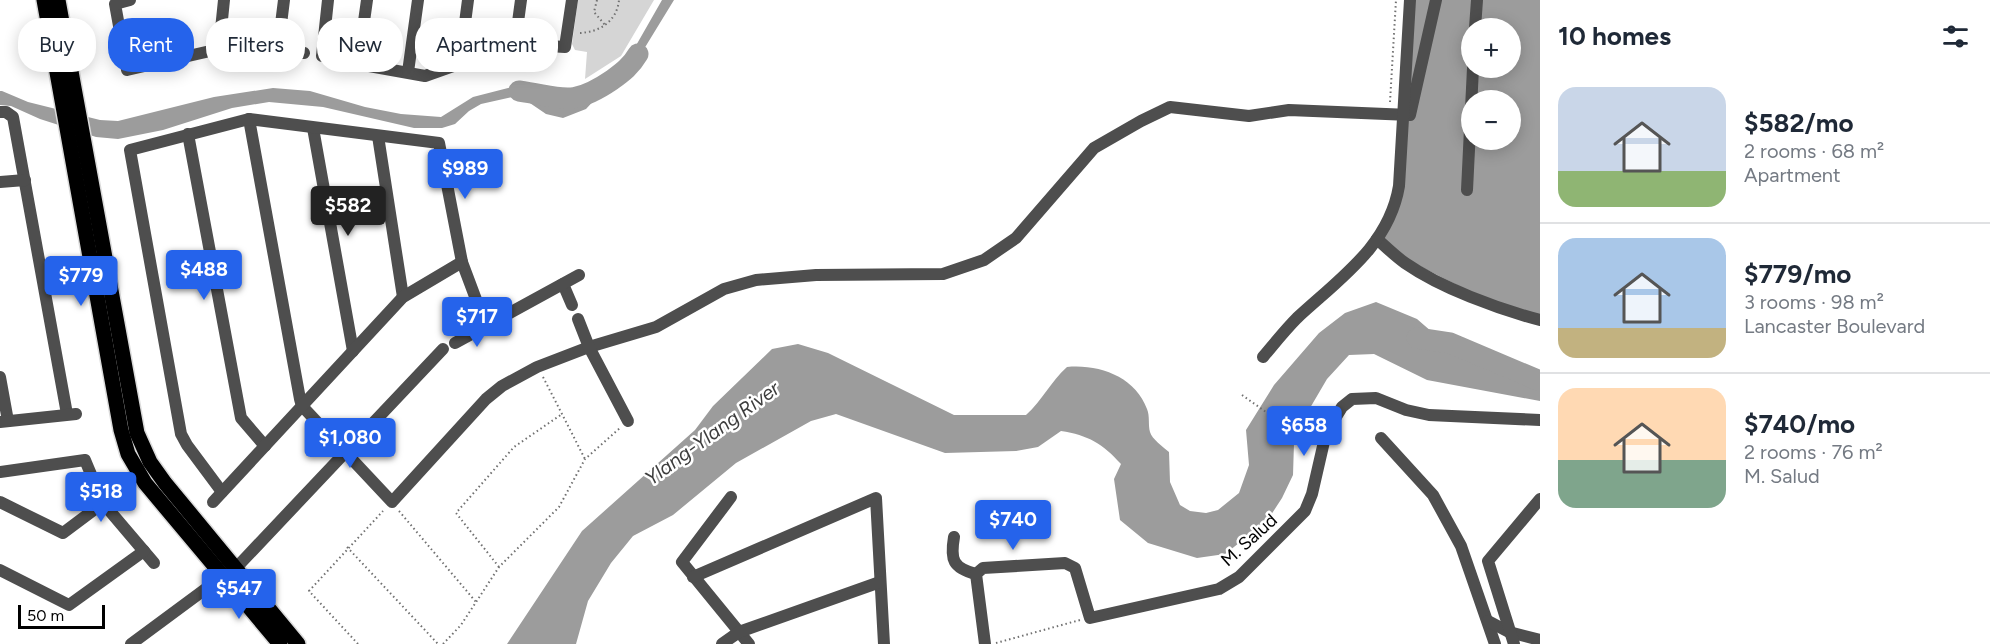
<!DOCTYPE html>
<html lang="en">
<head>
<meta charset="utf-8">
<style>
	:root { --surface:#fff; --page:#f2f2f3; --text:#1f2937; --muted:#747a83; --line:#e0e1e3; --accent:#2563eb }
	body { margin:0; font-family:Figtree,sans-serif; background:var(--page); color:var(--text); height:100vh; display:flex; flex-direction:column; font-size:22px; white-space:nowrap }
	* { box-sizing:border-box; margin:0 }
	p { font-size:20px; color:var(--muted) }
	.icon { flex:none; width:33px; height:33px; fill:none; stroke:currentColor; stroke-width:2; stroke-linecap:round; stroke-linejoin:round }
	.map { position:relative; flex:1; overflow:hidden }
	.panel { display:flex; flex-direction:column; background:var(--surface); width:450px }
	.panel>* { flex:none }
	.hud { position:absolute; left:18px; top:18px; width:570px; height:54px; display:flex; gap:12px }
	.fabs { position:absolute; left:1461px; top:18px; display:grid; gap:12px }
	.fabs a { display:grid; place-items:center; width:60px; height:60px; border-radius:50%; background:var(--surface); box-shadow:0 3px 15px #0003; font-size:30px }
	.scale { position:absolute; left:18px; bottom:15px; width:87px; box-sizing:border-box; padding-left:6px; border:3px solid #000; border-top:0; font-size:16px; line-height:21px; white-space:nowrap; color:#000; -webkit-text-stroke:4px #fff; paint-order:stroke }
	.price { position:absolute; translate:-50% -51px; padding:0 14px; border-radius:6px; background:var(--accent); color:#fff; font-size:20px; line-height:39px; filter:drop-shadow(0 2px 3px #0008) }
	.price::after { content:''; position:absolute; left:50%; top:36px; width:18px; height:14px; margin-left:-9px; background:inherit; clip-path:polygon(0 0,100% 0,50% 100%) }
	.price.current { background:#222; color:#fff }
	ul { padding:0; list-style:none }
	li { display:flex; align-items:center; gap:18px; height:150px; padding:0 18px }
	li+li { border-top:2px solid var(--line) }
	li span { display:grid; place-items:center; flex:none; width:168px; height:120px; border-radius:18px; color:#555 }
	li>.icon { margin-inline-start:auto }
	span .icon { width:72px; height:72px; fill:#fffc; stroke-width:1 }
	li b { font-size:26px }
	h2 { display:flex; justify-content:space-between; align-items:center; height:72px; padding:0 18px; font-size:26px }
	.tag { padding:0 21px; border-radius:24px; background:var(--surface); box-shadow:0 3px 15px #0003; font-size:21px; line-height:54px }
	.tag.current { background:var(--accent); color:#fff }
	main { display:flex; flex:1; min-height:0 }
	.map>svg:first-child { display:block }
	.green { fill:#d5d5d5 }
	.water { fill:#9c9c9c; fill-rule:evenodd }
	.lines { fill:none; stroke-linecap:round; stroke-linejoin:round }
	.river { stroke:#9c9c9c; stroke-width:21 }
	.major-casing { stroke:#dbdbdb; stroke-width:18 }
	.path { stroke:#707070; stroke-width:2; stroke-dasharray:1.5 3; stroke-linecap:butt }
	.minor { stroke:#4e4e4e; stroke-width:12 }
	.major { stroke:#000; stroke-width:15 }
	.labels { text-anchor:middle; stroke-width:5; stroke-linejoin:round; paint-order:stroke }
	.street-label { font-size:18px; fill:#000; stroke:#fff }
	.water-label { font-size:20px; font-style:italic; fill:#3d3d3d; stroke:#fff }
</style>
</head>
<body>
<main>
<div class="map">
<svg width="1540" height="644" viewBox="0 0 1540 644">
	<rect width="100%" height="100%" fill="#fff"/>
	<polygon class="green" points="578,0 654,0 621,56 585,79 587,52 575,50 572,44"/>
	<g class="water">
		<polygon points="662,0 674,0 625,80 599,95 586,109 563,118 546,114 524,99 512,97 481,104 469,111 455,124 442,128 414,128 323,107 269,102 232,108 163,130 118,139 96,137 40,119 11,106 0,105 0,91 2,91 28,102 100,120 118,121 214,97 273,88 310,91 365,107 401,114 441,117 473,97 520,85 562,102 577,99 618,77"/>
		<path d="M1407 0H1540V323L1523 319 1371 241 1388 212 1396 177ZM1472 28H1510V68H1472ZM1472 100H1510V140H1472Z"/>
		<path d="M1376 302 1417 319 1447 345 1489 369 1540 373V401L1427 380 1374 354 1349 355 1327 379 1310 408 1294 443 1293 475 1282 498 1267 521 1225 554 1197 558 1148 543 1120 520 1114 479 1121 464C1103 444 1088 435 1061 431L1038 447 1016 451 945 453 836 414 811 421 736 463 673 515 633 536 611 563 588 601 576 644H507L582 531 695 430 713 406 772 349 798 344 828 353 954 415H1026C1042 401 1051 381 1067 367 1100 364 1135 377 1147 409 1150 416 1148 425 1150 432 1152 439 1163 447 1169 452L1170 482 1180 505 1190 511 1206 513 1218 510 1239 493 1249 465 1246 430 1274 385 1319 333 1345 313Z"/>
	</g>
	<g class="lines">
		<g class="river">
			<path d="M519 91C562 97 571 108 612 80 623 72 631 66 638 54"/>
			<polyline points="1417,338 1450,343 1540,381"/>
		</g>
		<g class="major-casing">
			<g id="major">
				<polyline points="44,0 121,430 128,454 145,483 280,644"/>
				<polyline points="58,0 137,433 150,462 165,483 298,644"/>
			</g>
		</g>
		<g class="path">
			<polyline points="597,0 594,12 605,25"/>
			<path d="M580 33C600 32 617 21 619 0"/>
			<polyline points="1390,102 1396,0"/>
			<polyline points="543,377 585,459"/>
			<polyline points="1242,395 1311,444"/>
			<polyline points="399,511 476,602"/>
			<polyline points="347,547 438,644"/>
			<polyline points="499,567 456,513 514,447 562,414"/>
			<polyline points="996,643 1080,620"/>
			<polyline points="358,644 309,591 383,511"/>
			<polyline points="443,644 461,625 499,567 559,507 585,459 620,428"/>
		</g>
		<g class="minor">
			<polyline points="130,0 115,4 127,70 219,49 224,0"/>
			<polyline points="367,0 358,64 425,76 515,44 565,47 572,0"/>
			<polyline points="1475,28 1477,0"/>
			<polyline points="252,44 304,53"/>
			<polyline points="515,44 521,0"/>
			<polyline points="278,48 284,0"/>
			<polyline points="322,56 328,0"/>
			<polyline points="460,61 468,0"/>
			<polyline points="408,72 418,0"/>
			<polyline points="0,112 6,112 13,117 67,414"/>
			<polyline points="249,119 300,399 302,406 392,502 486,399 502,386 537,367 589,347 656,327 724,289 756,280 816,275 943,274 984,260 1016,238 1094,148 1141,121 1170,107 1249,116 1289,110 1410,115 1436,0"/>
			<polyline points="313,128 353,351"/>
			<polyline points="188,134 241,418 265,446"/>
			<polyline points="378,136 403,297"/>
			<polyline points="0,182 25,180"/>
			<polyline points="1467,190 1473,68"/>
			<path d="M1377 239C1386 247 1395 256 1405 263 1441 288 1498 309 1540 320"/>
			<polyline points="563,284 572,305"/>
			<polyline points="578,319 589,347 628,421"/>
			<polyline points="455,343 579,275"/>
			<path d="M1263 357C1274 344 1285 330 1297 318 1339 279 1389 246 1399 186L1410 0"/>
			<polyline points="0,377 8,421"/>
			<polyline points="0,422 76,414"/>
			<polyline points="1381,438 1433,495 1461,546 1495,644"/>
			<polyline points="0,472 85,460 103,503 154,563"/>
			<polyline points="222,492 187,445 181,434 130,150 249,119 439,143 462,262 486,326"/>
			<polyline points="731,497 682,562 749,644"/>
			<polyline points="0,502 63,533 103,503"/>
			<polyline points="213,502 403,297 462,262"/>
			<path d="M954 537C950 560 953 568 976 574"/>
			<polyline points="236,568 443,349"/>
			<polyline points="0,570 69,605 144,551"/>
			<polyline points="693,577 876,498 884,644"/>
			<polyline points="1488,621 1509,632 1540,640"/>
			<polyline points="131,644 223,576"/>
			<polyline points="722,644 739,632 880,582"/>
			<polyline points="985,644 976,574 983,568 1065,563 1075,568 1090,618 1219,589 1239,577 1305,511 1312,494 1326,433 1342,407 1352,399 1376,398 1406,410 1429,415 1540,420"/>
			<polyline points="1514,644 1488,561 1540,499"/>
		</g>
		<use href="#major" class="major"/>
	</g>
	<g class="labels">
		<g class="street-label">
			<text transform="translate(1249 540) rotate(-42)" y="6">M. Salud</text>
		</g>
		<g class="water-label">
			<text transform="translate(712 433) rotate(-36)" y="7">Ylang-Ylang River</text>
		</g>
	</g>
</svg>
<div class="fabs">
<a>+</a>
<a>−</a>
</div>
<div class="scale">50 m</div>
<b class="price" style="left:465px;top:200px">$989</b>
<b class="price current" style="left:348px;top:237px">$582</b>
<b class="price" style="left:204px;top:301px">$488</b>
<b class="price" style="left:81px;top:307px">$779</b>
<b class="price" style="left:477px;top:348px">$717</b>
<b class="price" style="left:1304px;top:457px">$658</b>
<b class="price" style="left:350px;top:469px">$1,080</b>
<b class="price" style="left:101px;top:523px">$518</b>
<b class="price" style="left:1013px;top:551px">$740</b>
<b class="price" style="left:239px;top:620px">$547</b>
<div class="hud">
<a class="tag">Buy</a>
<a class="tag current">Rent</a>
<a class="tag">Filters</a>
<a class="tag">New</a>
<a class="tag">Apartment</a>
</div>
</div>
<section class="panel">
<h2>10 homes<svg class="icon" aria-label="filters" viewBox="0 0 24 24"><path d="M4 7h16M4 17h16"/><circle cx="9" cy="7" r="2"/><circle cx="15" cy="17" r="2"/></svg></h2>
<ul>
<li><span style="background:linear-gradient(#c9d6e8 70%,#8fb573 0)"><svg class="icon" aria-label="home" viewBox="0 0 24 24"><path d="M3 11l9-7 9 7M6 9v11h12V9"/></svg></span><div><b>$582/mo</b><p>2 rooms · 68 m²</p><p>Apartment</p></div></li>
<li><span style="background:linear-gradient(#a9c7e8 75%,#c2b280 0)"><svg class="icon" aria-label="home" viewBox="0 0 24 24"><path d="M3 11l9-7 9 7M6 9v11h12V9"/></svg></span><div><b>$779/mo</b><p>3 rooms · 98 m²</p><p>Lancaster Boulevard</p></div></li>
<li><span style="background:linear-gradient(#ffd9b3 60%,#7fa58c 0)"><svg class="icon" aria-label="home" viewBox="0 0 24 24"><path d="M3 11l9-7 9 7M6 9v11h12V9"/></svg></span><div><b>$740/mo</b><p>2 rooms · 76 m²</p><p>M. Salud</p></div></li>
</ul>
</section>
</main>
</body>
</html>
